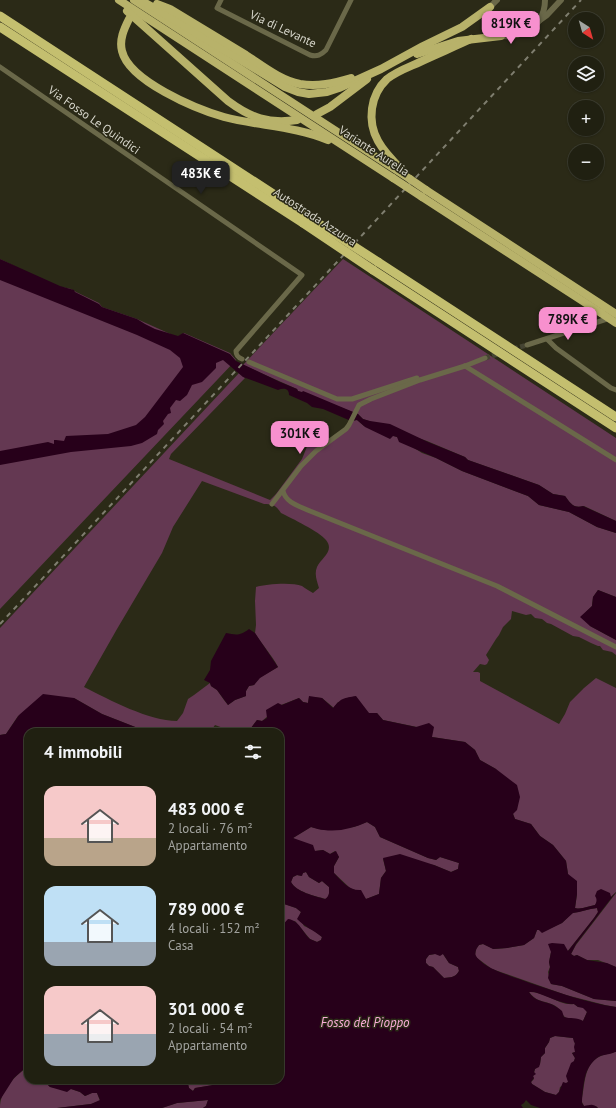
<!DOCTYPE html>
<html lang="it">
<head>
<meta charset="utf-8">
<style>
	:root { --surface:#202011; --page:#2d2d1f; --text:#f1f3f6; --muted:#a2a39f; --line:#3d3e31; --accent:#f790ce }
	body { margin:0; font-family:"PT Sans",sans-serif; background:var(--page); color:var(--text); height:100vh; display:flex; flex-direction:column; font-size:15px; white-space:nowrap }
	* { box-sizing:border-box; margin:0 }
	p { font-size:13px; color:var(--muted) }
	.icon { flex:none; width:22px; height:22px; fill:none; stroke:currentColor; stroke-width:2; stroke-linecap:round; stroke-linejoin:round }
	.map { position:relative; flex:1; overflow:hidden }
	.details { position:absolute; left:24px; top:728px; width:260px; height:356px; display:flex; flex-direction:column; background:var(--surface); border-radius:12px; box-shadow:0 1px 3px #0004,0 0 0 1px var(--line) }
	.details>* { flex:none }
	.needle { width:26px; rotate:143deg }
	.fabs { position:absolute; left:568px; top:12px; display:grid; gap:8px }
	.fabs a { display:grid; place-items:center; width:36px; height:36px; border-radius:50%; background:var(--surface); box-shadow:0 1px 3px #0004,0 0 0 1px var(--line); font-size:20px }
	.price { position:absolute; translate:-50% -34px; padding:0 9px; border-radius:8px; background:var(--accent); color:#111; font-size:13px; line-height:26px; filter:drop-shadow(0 1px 2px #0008) }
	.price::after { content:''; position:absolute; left:50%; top:24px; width:12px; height:9px; margin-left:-6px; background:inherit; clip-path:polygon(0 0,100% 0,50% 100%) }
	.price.active { background:#222; color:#fff }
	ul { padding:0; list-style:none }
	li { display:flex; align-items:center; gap:12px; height:100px; padding:0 20px }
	li span { display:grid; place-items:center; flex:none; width:112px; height:80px; border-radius:12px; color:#555 }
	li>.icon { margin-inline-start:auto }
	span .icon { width:48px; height:48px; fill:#fffc; stroke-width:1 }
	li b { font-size:17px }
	h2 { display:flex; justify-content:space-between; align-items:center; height:48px; padding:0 20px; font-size:17px }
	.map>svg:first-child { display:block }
	.green { fill:#643852; fill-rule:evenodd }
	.water { fill:#27001a; fill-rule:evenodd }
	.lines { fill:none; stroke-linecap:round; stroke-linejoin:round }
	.minor-tunnel { stroke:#454432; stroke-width:5; stroke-dasharray:5 2.5; stroke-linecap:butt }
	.minor { stroke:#6a6849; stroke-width:5 }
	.tertiary { stroke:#6a6849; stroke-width:6 }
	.trunk { stroke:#b8b26a; stroke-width:8 }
	.motorway { stroke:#c4bf6f; stroke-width:9 }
	.rail { stroke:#7f7e6f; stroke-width:2; stroke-dasharray:5 5; stroke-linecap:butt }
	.trunk-bridge { stroke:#b8b26a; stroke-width:8 }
	.motorway-bridge { stroke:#c4bf6f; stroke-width:9 }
	.labels { text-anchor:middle; stroke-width:3; stroke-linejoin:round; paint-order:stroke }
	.street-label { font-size:12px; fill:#d6d5ca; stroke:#2b2a17 }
	.water-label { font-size:13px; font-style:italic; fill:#faadd9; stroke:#2b2a17 }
</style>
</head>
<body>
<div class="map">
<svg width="616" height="1108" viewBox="0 0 616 1108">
	<rect width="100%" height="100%" fill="#2b2a17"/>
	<g class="green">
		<path d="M0 259C19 268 38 279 58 286 64 288 72 288 76 292L99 303 102 307 137 319 177 337 184 333 230 353 236 360 0 609Z"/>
		<path d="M343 259 616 438V521L584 506C574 509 570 503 565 496L553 494 539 485 468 460 465 457 427 441 363 419 358 414 298 391 297 389 243 365Z"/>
		<path d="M239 373 245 378 171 454 169 459 270 500 276 494 302 459 308 444 319 448 346 429 351 421 357 420 364 426 397 437 422 453 436 458 462 471 528 496 539 505 569 512 597 527 616 533V597L598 590 593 597 592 606 586 612 590 626 616 640V655L612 652 603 650 600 646H598L591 643 579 637 573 636 551 624 547 623 542 619 535 618 531 614 526 615 512 611 511 619 503 627 499 635 496 639 486 655 489 660 487 664 485 665 480 664 473 672H478L480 673V681L559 724 565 714 570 702 584 688 596 678 616 688V892L611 897 597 899V902L595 905C588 906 582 910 575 908L577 894 568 874 566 861 553 845 540 836 531 824 515 819 496 769 480 760 475 750 465 742 432 737 417 727 383 720 377 713H369L338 702 334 708 322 698 309 697 308 703 303 702 299 698 281 705 262 721 257 720 248 732H234L215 725 210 732H148L102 714 74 698 18 716 6 734 0 735V628ZM202 481 264 504C272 504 276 505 281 513 291 518 320 532 326 540 335 551 321 558 317 567 314 574 317 581 319 588L313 593C309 591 305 588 302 586 292 582 266 584 256 587L255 601 256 625 255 633C262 645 272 655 278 667L259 678 254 685 249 686 246 691V696L235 700 228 705 224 700 217 690 211 686 210 683 194 695 188 699 183 713 177 721C149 721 110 700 84 687L117 629 162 553 173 527Z"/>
		<polygon points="367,822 375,827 380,837 428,858 436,860 440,857 459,863 458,869 451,872 434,865 383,859 386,871 381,878 379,894 366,899 355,890 350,888 334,873 334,866 339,857 335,851 330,854 323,850 315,851 293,838 311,827 324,830 354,827"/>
		<path d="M306 872 309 877 319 883 322 881 329 887C329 892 330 896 326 899 315 896 296 892 291 882L293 877 297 875 301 876 303 873Z"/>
		<polygon points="616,893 616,967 598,960 587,960 577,955 574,956 571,954 576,945"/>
		<polygon points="284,904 296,908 301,912 299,917 304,926 313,930 322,937 321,940 317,942 310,939 295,921 282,925 280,928 280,906"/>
		<path d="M597 908 598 912 594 918 567 952H551L549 962 550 967 548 972 551 984 562 986 594 999 616 1001V1007L605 1005 566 995 492 969 477 958 475 955 476 949 479 945 483 944 494 949 507 948 524 945 534 938 537 930H539L542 932 562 923 572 913C581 912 588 909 597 908Z"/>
		<path d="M435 954H443L449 963 458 967 459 971C455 978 451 977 444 978L433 967 429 966 426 963V959L429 955Z"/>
		<path d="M529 992C545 991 558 1006 574 1004L578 1007H584L587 1012 583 1021C579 1020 566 1019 565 1017 562 1015 560 1010 557 1007 547 1000 538 1004 529 992Z"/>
		<path d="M555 1036 573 1038C575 1042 576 1048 575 1052L572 1053 575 1058 568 1082 560 1087 559 1092 556 1095 545 1092 532 1084 531 1082 534 1079 533 1077 535 1069 540 1064 541 1057 545 1053V1048L549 1042 550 1038Z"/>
		<path d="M615 1052H616V1108H598L596 1106H584L582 1102V1098C585 1084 584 1067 597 1058 603 1054 609 1054 615 1052Z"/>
		<path d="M26 1068H28V1080H43L50 1087 71 1089 80 1092 85 1096 92 1093H97L100 1101 91 1104 57 1108H0C0 1091 13 1078 26 1068Z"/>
		<polygon points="192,1080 219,1080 220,1084 195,1088 193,1091 189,1088 188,1084"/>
		<polygon points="208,1100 206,1106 203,1108 162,1108 177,1103"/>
	</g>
	<g class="water">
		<path d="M0 259 60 286 74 290 75 292 99 304 102 307 137 319 145 324 155 329 178 336 183 333 230 354 236 361 280 382 297 389 298 391 302 392 303 391 308 393 358 414 363 419 370 421 390 424 428 442 465 457 468 460 539 485 553 494 565 496C570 503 574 509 583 506L616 521V533L597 527 569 512 539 505 528 496 462 471 436 458 399 442 397 437 393 436 390 439 365 427 364 426 357 420 351 421 323 409 312 407 307 403 289 395C289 388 283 388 278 390L243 377 223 360 216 363V368L202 382 192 385 187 395 180 401 176 400 170 408 171 413 168 414 163 421 164 424 158 430 157 434 142 443 131 446 71 452 0 465V451L48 442 54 444V440H56L64 441 66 436 108 434 136 425 145 417 183 367 180 358 170 350 137 335 0 280Z"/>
		<polygon points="598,590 616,597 616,640 590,626 580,617 592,606 593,597"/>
		<path d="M249 629 255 633 278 667 260 678 254 685 249 686 246 691V696L235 700 228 705 217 690 211 686 210 683 204 680 210 670 211 661 226 633C236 635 240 636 249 629Z"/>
		<polygon points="43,694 74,698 102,714 148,732 28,732 28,1068 25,1068 14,1078 0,1100 0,735 6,734 19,715"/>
		<path d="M309 696 322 698 333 708C341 698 344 698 356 696L369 713H377L383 720 416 727 429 723 434 727 432 737 465 742 475 750 480 760 496 769 517 785 520 797 517 810 513 814 515 819 531 824 540 836 553 845 566 861 568 874 577 881V894L575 908C582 910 588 906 595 905 597 901 597 899 595 896L597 891 601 889 610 893 611 897 616 892 576 944 571 954 574 956 577 955 587 960 607 963 616 967V1001L594 999 562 986 551 984 548 978 550 967 549 962 551 952 548 944 552 943 564 944 568 951 594 918 598 912 597 908C588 909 581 912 573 913L562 923 542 933 539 930H537L534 938 524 945 507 948 493 949 483 944 479 945C477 948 474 952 476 956 478 960 489 968 493 969 505 975 518 978 530 983 558 992 587 1003 616 1007V1052H615C609 1055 602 1054 597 1058 593 1061 589 1066 587 1071 584 1077 582 1095 582 1103L584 1106C590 1105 593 1103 598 1108H540L531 1105 526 1100 524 1103 521 1105 523 1108H203L206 1106 208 1100 177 1103 162 1108H57L91 1104 100 1100 97 1093H92L85 1096 80 1092 71 1089 67 1092 50 1087 43 1080H192L188 1084 189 1088 193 1091 195 1088 219 1084V1080H280V928L288 919C299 920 303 933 310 939 312 940 315 941 317 942L321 940 322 937C313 930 305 927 297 919L301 912 296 908 284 904 280 906V732H248L257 720 262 721 267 718 266 710 278 703 282 705 299 698 303 702 308 703ZM367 822 375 827 380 837 428 858 436 860 440 857 459 863 458 869 451 872 434 865 400 854 383 858 386 871 381 878 379 894 366 899 361 890C349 891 342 881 334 873V866L339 857 336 851 330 854 323 850 315 851 313 845 293 838 311 827C315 828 320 830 324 830 339 832 354 828 367 822ZM306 872 309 877 319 883 322 881 329 887C329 892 330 896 325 899 315 896 296 892 291 882L293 877 297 875 302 876 303 873ZM435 954 440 956 443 954 449 963 458 967 459 971C455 978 451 977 444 978L433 967 429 966 426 963V959L429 955ZM529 992H534C544 995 564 1005 574 1004L578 1007 583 1008 587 1012 583 1021C577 1017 570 1019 564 1017L562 1011C559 1008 555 1006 551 1004 543 1001 534 1001 529 992ZM555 1036 573 1038 574 1042 575 1043 574 1047 575 1052 572 1053 575 1058 574 1061 571 1063 566 1076 568 1082 566 1083 563 1082 559 1092 556 1095 545 1092 532 1084 531 1082 534 1078 533 1076 536 1074 534 1072 535 1069 539 1067 540 1064 541 1057 545 1053V1048L549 1042 550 1038Z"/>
	</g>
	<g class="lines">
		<g class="minor-tunnel">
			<polyline points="513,349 527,345"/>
			<polyline points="485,358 501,353"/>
		</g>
		<g class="minor">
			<path d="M221 0 217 8 310 55C317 57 321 55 326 50L351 0"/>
			<path d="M0 67 302 275 236 351C236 355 237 357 242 359"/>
			<polyline points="547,339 556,348 611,388 616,390"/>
			<polyline points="527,345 610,318"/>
			<polyline points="249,362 337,399 352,399 417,378"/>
			<polyline points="465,366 616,460"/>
			<path d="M283 491C286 503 299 506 310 511L497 586 616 647"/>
			<polyline points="272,504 301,466 316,451 346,429 349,425 359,405 371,399 420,380 465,366 485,358"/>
		</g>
		<g class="tertiary">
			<path d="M497 0C491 5 487 11 487 19 488 47 528 36 539 21 543 15 545 7 545 0"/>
			<polyline points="540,20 547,15 561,0"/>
		</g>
		<g class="trunk">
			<polyline points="119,0 393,178"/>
			<polyline points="134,0 410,179"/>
			<polyline points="140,0 165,14 285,87 298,92 309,94 327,92 339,88 381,69 423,46 462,27 490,7"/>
			<path d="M157 4 170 9C195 24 221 40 246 55 263 66 280 80 300 84 318 87 334 83 351 78"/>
			<path d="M127 11 228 101C251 118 268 124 297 120"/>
			<path d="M129 19C124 29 119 40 122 51 129 81 196 109 224 117 258 126 295 126 328 140"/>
			<polyline points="417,54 458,41 501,36"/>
			<polyline points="317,114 330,107 367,79"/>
			<path d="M402 170C393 161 384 152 378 141 367 121 370 95 387 79 397 71 409 67 420 62 437 54 454 47 471 39"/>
			<polyline points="426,190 616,314"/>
			<polyline points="422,197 601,313"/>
		</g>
		<g class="motorway">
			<polyline points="0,16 307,216"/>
			<polyline points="0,27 303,223"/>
			<polyline points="378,262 616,417"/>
			<polyline points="373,270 616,428"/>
		</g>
		<polyline class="rail" points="0,624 581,0"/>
		<g class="trunk-bridge">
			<polyline points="393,178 422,197"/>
			<polyline points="410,179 426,190"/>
			<polyline points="601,313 616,323"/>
		</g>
		<g class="motorway-bridge">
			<polyline points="307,216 378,262"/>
			<polyline points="303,223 373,270"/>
		</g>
	</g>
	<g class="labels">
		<g class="street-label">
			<text transform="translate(283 29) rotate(25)" y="4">Via di Levante</text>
			<text transform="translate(94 120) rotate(35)" y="4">Via Fosso Le Quindici</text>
			<text transform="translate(374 151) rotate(33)" y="4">Variante Aurelia</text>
			<text transform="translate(315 217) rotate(33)" y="4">Autostrada Azzurra</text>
		</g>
		<g class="water-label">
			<text x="365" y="1027">Fosso del Pioppo</text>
		</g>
	</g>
</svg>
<div class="fabs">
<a><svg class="needle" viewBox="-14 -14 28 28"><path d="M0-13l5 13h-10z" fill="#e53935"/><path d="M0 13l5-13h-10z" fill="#a2a39f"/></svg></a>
<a><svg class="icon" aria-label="layers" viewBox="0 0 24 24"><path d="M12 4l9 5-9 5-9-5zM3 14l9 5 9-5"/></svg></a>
<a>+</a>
<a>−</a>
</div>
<b class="price" style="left:511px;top:45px">819K €</b>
<b class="price active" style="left:201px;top:195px">483K €</b>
<b class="price" style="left:568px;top:341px">789K €</b>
<b class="price" style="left:300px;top:455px">301K €</b>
<section class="details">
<h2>4 immobili<svg class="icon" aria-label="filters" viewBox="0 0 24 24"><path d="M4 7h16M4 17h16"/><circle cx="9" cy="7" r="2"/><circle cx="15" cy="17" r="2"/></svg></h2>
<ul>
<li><span style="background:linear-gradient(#f6c9c9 65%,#b9a48a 0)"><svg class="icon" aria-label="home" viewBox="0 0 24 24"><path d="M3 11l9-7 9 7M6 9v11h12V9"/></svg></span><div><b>483 000 €</b><p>2 locali · 76 m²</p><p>Appartamento</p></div></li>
<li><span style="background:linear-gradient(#bfe0f5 70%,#9aa5b1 0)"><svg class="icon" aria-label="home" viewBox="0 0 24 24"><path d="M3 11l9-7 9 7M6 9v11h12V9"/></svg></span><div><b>789 000 €</b><p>4 locali · 152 m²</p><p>Casa</p></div></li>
<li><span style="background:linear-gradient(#f6c9c9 60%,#9aa5b1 0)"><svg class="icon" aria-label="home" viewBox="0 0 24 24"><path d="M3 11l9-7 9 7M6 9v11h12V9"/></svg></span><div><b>301 000 €</b><p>2 locali · 54 m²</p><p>Appartamento</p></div></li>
</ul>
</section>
</div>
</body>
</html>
